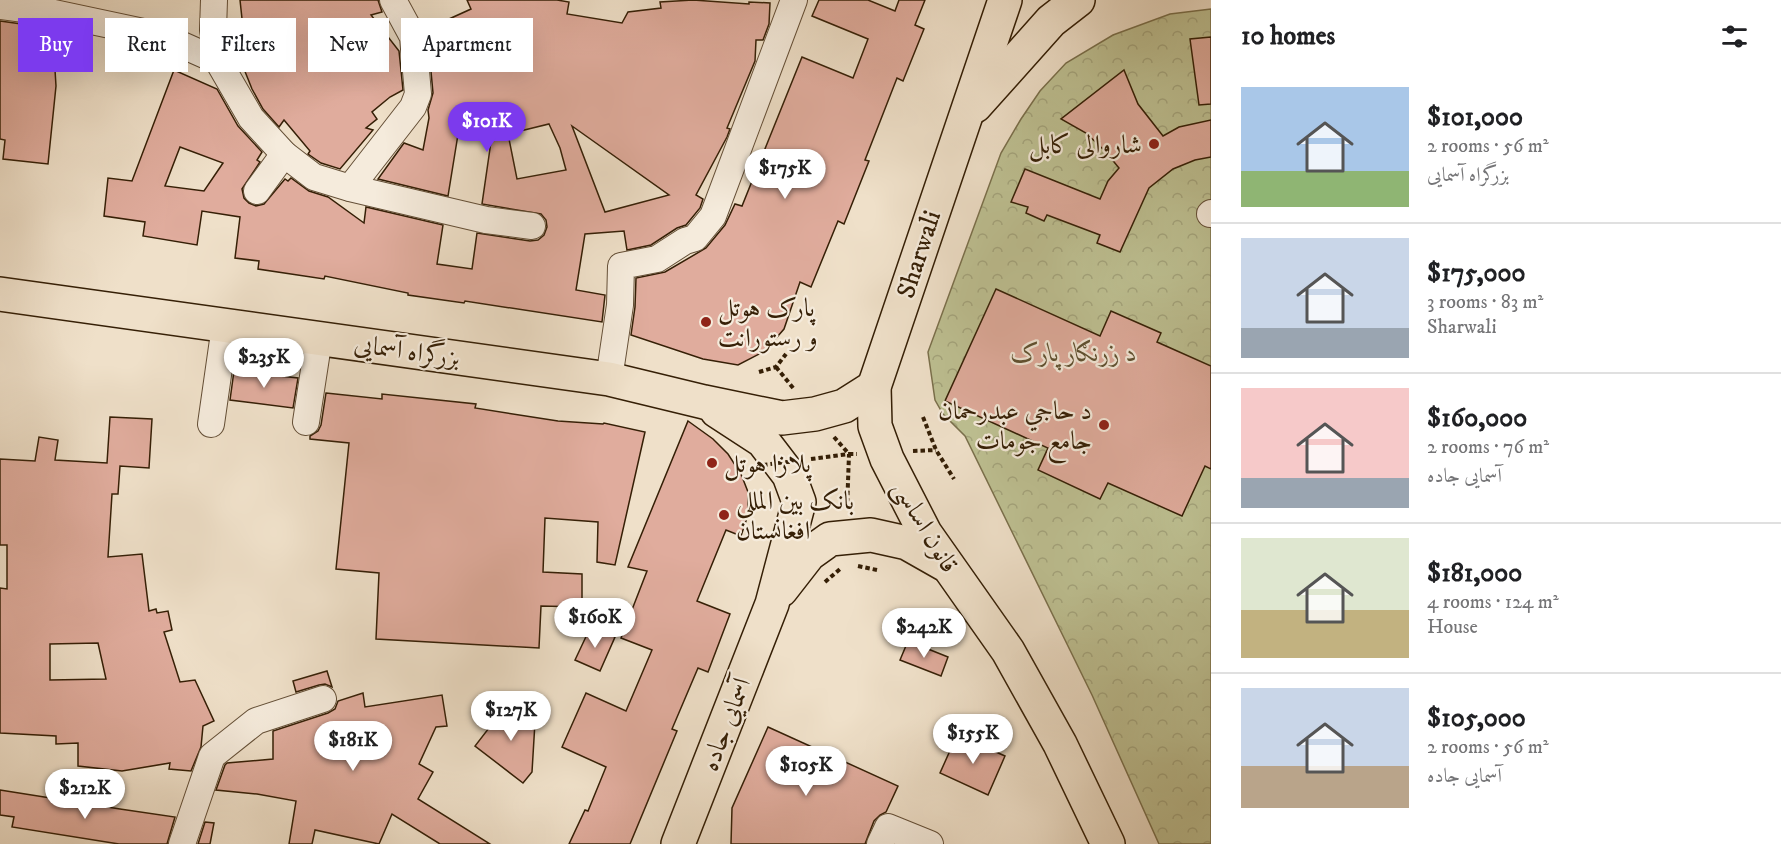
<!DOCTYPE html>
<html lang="en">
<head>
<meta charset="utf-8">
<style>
	:root { --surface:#fff; --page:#f6f6f6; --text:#202124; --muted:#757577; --line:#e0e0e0; --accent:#7c3aed }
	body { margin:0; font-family:"IM FELL DW Pica",Amiri,serif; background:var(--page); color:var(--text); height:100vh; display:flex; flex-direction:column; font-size:22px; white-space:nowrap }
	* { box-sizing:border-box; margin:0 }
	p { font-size:20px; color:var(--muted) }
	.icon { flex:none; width:33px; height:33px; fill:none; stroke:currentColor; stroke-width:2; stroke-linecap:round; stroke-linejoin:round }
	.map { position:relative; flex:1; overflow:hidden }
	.side { display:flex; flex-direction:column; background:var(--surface); width:570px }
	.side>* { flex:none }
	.banner { position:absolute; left:18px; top:18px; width:570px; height:54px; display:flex; gap:12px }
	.price { position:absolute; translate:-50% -51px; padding:0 14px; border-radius:21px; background:#fff; color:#222; font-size:20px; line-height:39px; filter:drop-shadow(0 2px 3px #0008) }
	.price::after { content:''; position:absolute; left:50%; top:36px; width:18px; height:14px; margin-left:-9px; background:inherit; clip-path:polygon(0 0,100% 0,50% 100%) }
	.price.on { background:var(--accent); color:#fff }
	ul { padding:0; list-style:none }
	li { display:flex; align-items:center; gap:18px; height:150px; padding:0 30px }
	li+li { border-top:2px solid var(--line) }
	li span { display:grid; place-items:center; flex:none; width:168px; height:120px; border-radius:0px; color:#555 }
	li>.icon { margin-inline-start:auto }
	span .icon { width:72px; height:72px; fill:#fffc; stroke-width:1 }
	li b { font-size:26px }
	h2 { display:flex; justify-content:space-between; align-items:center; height:72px; padding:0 30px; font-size:26px }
	.pill { padding:0 21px; border-radius:0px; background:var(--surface); box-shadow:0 6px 24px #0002; font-size:21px; line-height:54px }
	.pill.on { background:var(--accent); color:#fff }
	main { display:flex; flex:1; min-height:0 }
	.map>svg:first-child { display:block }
	.forest { fill:url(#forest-crowns); stroke:#7a704c; stroke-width:1.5 }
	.building { fill:#e0ac9d; stroke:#351f06; stroke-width:1.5; fill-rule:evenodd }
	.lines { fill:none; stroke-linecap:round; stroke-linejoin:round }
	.minor-casing { stroke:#644f37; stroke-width:28 }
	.highway-casing { stroke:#351f06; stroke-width:36 }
	.path { stroke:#351f06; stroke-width:4; stroke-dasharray:4.5 3; stroke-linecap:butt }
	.minor { stroke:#f5ebdc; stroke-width:26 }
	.highway { stroke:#efe0c9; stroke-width:33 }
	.path-bridge { stroke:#351f06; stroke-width:4; stroke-dasharray:4.5 3; stroke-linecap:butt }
	.poi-dot { fill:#8f2418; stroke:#f5ebdc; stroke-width:2 }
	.labels { text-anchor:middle; stroke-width:4.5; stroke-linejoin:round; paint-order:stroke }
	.poi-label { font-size:26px; fill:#351f06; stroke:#f5ebdc; text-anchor:start }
	.street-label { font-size:26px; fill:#351f06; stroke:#f5ebdc }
	.park-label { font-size:26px; font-style:italic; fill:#5e5030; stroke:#f5ebdc }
</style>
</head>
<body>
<main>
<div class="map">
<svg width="1211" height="844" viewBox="0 0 1211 844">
	<defs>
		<pattern id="forest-crowns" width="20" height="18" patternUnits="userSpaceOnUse" patternTransform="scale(1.5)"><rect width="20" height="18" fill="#bec193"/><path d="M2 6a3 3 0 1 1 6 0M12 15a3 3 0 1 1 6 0" fill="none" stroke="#a4a57d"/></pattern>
	</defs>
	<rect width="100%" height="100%" fill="#efe0c9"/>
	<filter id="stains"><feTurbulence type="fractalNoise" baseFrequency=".00333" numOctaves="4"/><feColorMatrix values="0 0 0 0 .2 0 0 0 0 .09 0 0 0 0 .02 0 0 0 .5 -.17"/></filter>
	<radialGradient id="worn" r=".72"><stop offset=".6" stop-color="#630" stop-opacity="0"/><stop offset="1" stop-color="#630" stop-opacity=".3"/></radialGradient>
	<polygon class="forest" points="1211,9 1211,844 1159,844 1092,695 965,436 943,414 935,400 928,352 1001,153 1021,119 1040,91 1066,63 1113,35 1170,14"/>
	<g class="building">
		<polygon points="240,0 378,0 382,12 371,15 399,51 403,90 390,97 372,112 377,119 366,128 373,130 340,169 321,163 308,154 310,151 284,120 279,127 263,109 252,89 234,44 248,39 243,28"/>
		<path d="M467 0H557L569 2 567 14 622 23 628 12 661 8 660 2 693 0 749 4V2L770 3 769 24 763 40H756L755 61 727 128 730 129 727 137 696 195 703 199 700 208 686 225 677 228 651 245 627 250 624 231 585 234 576 290 605 295 602 322 465 301 464 303 408 295V293L325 276 324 279 258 269 259 261 235 258 240 217 202 211 197 245 143 236 145 222 104 216 108 178 132 181 174 70 217 89 238 126 262 152 257 160 260 162 242 189 244 198 249 203 256 206 264 204 285 179 288 181 291 178 309 191 328 197 364 223 366 207 443 225 437 264 472 269 477 233 530 241 538 240 544 235 547 227 546 220 541 214 482 204 494 121 461 116 448 196 378 179 404 143 423 150 429 118 428 110 433 93 428 39 442 33 438 24 471 9ZM549 124 560 148 566 170 517 179 508 134ZM572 126 669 195 605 212ZM180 147 223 163 204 191 165 186Z"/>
		<polygon points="819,0 868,0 895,11 899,0 925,0 915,25 924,29 903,81 897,78 865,160 869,161 844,224 838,221 811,287 800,282 784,329 765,351 738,365 703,359 631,335 635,307 636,278 665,272 706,248 725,225 735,204 742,206 802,57 853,78 868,39 812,16"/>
		<polygon points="0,21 57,29 57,33 50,33 49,69 55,70 56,86 48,164 3,159 5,140 0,139"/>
		<polygon points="1211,37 1211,104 1199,105 1190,39"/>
		<polygon points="1124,70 1138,104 1163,136 1179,127 1211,120 1211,157 1195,160 1173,169 1149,188 1120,252 1097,243 1100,235 1047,215 1044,221 1026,213 1028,207 1011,202 1025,169 1100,199 1108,181 1119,168 1105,151 1086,133 1061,119"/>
		<polygon points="996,289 1100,336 1111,311 1161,333 1157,342 1211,366 1211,469 1205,466 1182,516 1108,483 1100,499 1038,470 1048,448 945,401"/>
		<polygon points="234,371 298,378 293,408 230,400"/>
		<polygon points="326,393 382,399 382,394 476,404 475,408 558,421 603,424 604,423 645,432 615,565 597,562 598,522 545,518 543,572 582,574 582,607 541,606 539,648 376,639 379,573 336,569 349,443 310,439 310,436 318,431 321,425"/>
		<path d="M110 417 152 419 149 468 120 466 118 494H112L108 557 142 554 149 611 156 609 157 613 168 611 172 630 164 632 180 682 195 680 214 721 203 726 201 747 191 771 169 769 170 763 122 771 78 766V743L56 744V736L0 733V588L7 589V545H0V459L35 461 39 437 58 440 55 460 107 463ZM98 643 106 679 50 680V644Z"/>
		<polygon points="688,421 713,439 728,454 741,474 748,492 748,515 741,536 726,530 697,601 730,614 708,672 698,668 672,729 677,731 630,844 569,844 585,810 588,811 606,767 562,747 586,693 626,711 652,650 621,638 647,571 628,567"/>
		<polygon points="591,626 615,637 600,671 575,660"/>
		<polygon points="908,641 948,657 941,676 900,660"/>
		<polygon points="327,671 332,687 325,684 319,685 296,692 293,681"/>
		<polygon points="363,693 365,707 442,695 447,726 436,727 419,764 433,772 418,799 490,844 440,844 392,814 379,844 315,830 312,844 289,844 296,801 257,794 216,790 225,765 227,763 273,759 273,731 328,713 335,709 338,701"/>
		<polygon points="509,702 535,722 532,772 523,783 475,746"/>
		<polygon points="768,727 898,786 886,812 880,815 874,821 865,844 731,844 732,808"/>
		<polygon points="957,735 1005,756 988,795 940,773"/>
		<polygon points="0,790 120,809 175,817 167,844 119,844 12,827 14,817 0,815"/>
		<polygon points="205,822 214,823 210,844 198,844"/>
	</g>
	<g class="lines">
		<g class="minor-casing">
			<g id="minor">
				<polyline points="214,0 213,30 218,61"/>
				<polyline points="0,6 54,13 162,36 218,61 251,118 284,154 314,177 350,188 486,220 532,226"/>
				<polyline points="350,188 413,107 418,94 413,37 393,0"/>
				<polyline points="257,191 284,154"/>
				<polyline points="1210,214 1211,213"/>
				<polyline points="609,379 620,305 621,266 657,259 685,241 695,238 713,216 794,0"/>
				<polyline points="306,422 319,338"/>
				<polyline points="211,424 225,326"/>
				<polyline points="182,844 212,756 256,721 323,699"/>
				<polyline points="880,844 888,827 930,844"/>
			</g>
		</g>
		<g class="highway-casing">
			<g id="highway">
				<polyline points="1005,0 874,387 875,426 887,459 925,533 1008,651 1060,744 1108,844"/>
				<polyline points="975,106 1051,21 1078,0"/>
				<polyline points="0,294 609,379 704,402 782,418 815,414 844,406 874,387"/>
				<polyline points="781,590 809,554 830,539 871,535 907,543 944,564"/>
				<polyline points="678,844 772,604 799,502 789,475 763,441 717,411"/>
			</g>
		</g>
		<g class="path">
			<polyline points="776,367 794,389"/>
			<polyline points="759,372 776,367 786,354"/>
			<polyline points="923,417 936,450 954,479"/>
			<polyline points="834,437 849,454 857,454"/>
			<polyline points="913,451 936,450"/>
			<polyline points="811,459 849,454 847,510"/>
			<polyline points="858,566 877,570"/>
			<polyline points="825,582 840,569"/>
		</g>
		<use href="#minor" class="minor"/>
		<use href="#highway" class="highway"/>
		<polyline class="path-bridge" points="763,465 795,461"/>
	</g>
	<g class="poi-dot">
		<circle cx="1154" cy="144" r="6"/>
		<circle cx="706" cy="322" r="6"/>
		<circle cx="1104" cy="425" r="6"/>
		<circle cx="712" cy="463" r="6"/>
		<circle cx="724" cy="515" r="6"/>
	</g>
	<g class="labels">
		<g class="poi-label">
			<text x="1142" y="153" text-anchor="end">شاروالی کابل</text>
			<text x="718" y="316">پارک هوتل<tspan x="718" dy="30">و رستورانت</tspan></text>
			<text x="1092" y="419" text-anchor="end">د حاجي عبدرحمان<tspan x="1092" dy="30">جامع جومات</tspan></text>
			<text x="724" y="472">پلازا هوتل</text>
			<text x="736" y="509">بانک بین المللی<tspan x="736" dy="30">افغانستان</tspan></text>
		</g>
		<g class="street-label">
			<text transform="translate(918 254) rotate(-72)" y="9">Sharwali</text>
			<text transform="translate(407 350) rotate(8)" y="9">بزرگراه آسمایی</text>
			<text transform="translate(926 526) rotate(59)" y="9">قانون اساسی</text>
			<text transform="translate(725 724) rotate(-69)" y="9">آسمایی جاده</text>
		</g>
		<g class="park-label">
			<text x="1074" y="361">د زرنګار پارک</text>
		</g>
	</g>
	<rect width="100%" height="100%" filter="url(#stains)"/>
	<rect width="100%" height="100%" fill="url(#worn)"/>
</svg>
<b class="price on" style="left:487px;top:153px">$101K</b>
<b class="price" style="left:785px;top:200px">$175K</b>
<b class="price" style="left:264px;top:389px">$235K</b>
<b class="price" style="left:595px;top:649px">$160K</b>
<b class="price" style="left:924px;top:659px">$242K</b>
<b class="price" style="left:511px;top:742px">$127K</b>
<b class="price" style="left:973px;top:765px">$155K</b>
<b class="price" style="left:353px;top:772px">$181K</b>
<b class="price" style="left:806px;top:797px">$105K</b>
<b class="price" style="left:85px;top:820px">$212K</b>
<div class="banner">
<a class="pill on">Buy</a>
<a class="pill">Rent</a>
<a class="pill">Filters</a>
<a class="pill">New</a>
<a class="pill">Apartment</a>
</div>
</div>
<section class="side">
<h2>10 homes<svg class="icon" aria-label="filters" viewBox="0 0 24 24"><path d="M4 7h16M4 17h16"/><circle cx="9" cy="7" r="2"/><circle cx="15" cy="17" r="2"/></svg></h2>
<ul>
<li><span style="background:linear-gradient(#a9c7e8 70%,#8fb573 0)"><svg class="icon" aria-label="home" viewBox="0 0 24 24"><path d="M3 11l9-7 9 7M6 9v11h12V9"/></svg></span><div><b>$101,000</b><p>2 rooms · 56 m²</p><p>بزرگراه آسمایی</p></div></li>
<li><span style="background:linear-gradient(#c9d6e8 75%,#9aa5b1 0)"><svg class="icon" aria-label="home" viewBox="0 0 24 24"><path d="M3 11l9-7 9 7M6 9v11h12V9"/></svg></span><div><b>$175,000</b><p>3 rooms · 83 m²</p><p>Sharwali</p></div></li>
<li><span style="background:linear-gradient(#f6c9c9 75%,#9aa5b1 0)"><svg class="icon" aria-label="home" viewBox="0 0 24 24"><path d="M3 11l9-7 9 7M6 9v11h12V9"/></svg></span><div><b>$160,000</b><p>2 rooms · 76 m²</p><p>آسمایی جاده</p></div></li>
<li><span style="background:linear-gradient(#dfe7d0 60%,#c2b280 0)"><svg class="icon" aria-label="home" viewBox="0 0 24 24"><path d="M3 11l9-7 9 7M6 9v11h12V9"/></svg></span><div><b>$181,000</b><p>4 rooms · 124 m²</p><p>House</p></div></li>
<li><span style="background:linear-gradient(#c9d6e8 65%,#b9a48a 0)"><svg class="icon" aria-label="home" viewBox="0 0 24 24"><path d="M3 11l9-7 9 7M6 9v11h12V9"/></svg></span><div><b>$105,000</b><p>2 rooms · 56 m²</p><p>آسمایی جاده</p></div></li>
</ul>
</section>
</main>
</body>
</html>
